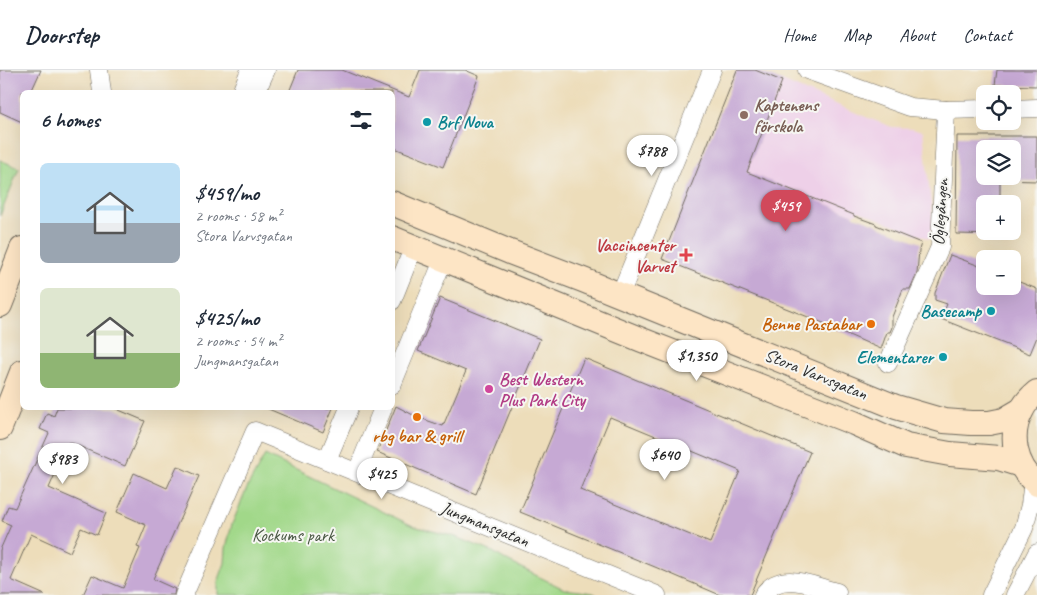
<!DOCTYPE html>
<html lang="en">
<head>
<meta charset="utf-8">
<style>
	:root { --surface:#fff; --page:#f6f6f7; --text:#1f2937; --muted:#747a83; --line:#e0e1e3; --accent:#d1495b }
	body { margin:0; font-family:Caveat,sans-serif; background:var(--page); color:var(--text); height:100vh; display:flex; flex-direction:column; font-size:19px; white-space:nowrap }
	* { box-sizing:border-box; margin:0 }
	p { font-size:16px; color:var(--muted) }
	.icon { flex:none; width:28px; height:28px; fill:none; stroke:currentColor; stroke-width:2; stroke-linecap:round; stroke-linejoin:round }
	.map { position:relative; flex:1; overflow:hidden }
	.details { position:absolute; left:20px; top:20px; width:375px; height:320px; display:flex; flex-direction:column; background:var(--surface); border-radius:8px; box-shadow:0 5px 20px #0002 }
	.details>* { flex:none }
	.fabs { position:absolute; left:976px; top:15px; display:grid; gap:10px }
	.fabs a { display:grid; place-items:center; width:45px; height:45px; border-radius:8px; background:var(--surface); box-shadow:0 5px 20px #0002; font-size:25px }
	.price { position:absolute; translate:-50% -42px; padding:0 11px; border-radius:18px; background:#fff; color:#222; font-size:16px; line-height:32px; filter:drop-shadow(0 1px 2px #0008) }
	.price::after { content:''; position:absolute; left:50%; top:30px; width:15px; height:11px; margin-left:-8px; background:inherit; clip-path:polygon(0 0,100% 0,50% 100%) }
	.price.on { background:var(--accent); color:#fff }
	ul { padding:0; list-style:none }
	li { display:flex; align-items:center; gap:15px; height:125px; padding:0 20px }
	li span { display:grid; place-items:center; flex:none; width:140px; height:100px; border-radius:8px; color:#555 }
	li>.icon { margin-inline-start:auto }
	span .icon { width:60px; height:60px; fill:#fffc; stroke-width:1 }
	li b { font-size:21px }
	h2 { display:flex; justify-content:space-between; align-items:center; height:60px; padding:0 20px; font-size:21px }
	header { display:flex; align-items:center; gap:30px; box-sizing:border-box; height:70px; padding:0 25px; background:var(--surface); border-bottom:1px solid var(--line) }
	header strong { font-size:24px }
	nav { display:flex; gap:28px; margin-inline-start:auto; font-size:18px }
	.map>svg:first-child { display:block }
	.built { fill:#eed0e8 }
	.green { fill:#a1d889; stroke:#66825a }
	.building { fill:#c6a9d4; fill-rule:evenodd }
	.lines { fill:none; stroke-linecap:round; stroke-linejoin:round }
	.street-casing { stroke:#6f695d; stroke-width:19 }
	.secondary-casing { stroke:#6f695d; stroke-width:26 }
	.street { stroke:#fff; stroke-width:18 }
	.secondary { stroke:#fde5c5; stroke-width:24 }
	.education-dot { fill:#8d6e63; stroke:#f6f6f2; stroke-width:2 }
	.culture-dot { fill:#0f9aa8; stroke:#f6f6f2; stroke-width:2 }
	.health-dot { fill:#e0444e; stroke:#f6f6f2; stroke-width:2 }
	.food-dot { fill:#e8710a; stroke:#f6f6f2; stroke-width:2 }
	.hotel-dot { fill:#d1479c; stroke:#f6f6f2; stroke-width:2 }
	.labels { text-anchor:middle; stroke-width:4; stroke-linejoin:round; paint-order:stroke }
	.education-label { font-size:18px; font-weight:bold; fill:#785e54; stroke:#f6f6f2; text-anchor:start }
	.culture-label { font-size:18px; font-weight:bold; fill:#0d838f; stroke:#f6f6f2; text-anchor:end }
	.street-label { font-size:18px; fill:#2b2b2b; stroke:#f6f6f2 }
	.health-label { font-size:18px; font-weight:bold; fill:#be3a42; stroke:#f6f6f2; text-anchor:end }
	.food-label { font-size:18px; font-weight:bold; fill:#c56008; stroke:#f6f6f2; text-anchor:end }
	.hotel-label { font-size:18px; font-weight:bold; fill:#b23c85; stroke:#f6f6f2; text-anchor:start }
	.park-label { font-size:18px; fill:#485642; stroke:#f6f6f2 }
</style>
</head>
<body>
<header>
<strong>Doorstep</strong>
<nav><a>Home</a><a>Map</a><a>About</a><a>Contact</a></nav>
</header>
<div class="map">
<svg width="1037" height="525" viewBox="0 0 1037 525">
	<rect width="100%" height="100%" fill="#f6f6f2"/>
	<filter id="ink" filterUnits="userSpaceOnUse"><feTurbulence type="fractalNoise" baseFrequency=".02" numOctaves="2"/><feDisplacementMap in="SourceGraphic" scale="10" xChannelSelector="R" yChannelSelector="G"/><feConvolveMatrix kernelMatrix="1 2 1 2 8 2 1 2 1" color-interpolation-filters="sRGB"/></filter>
	<filter id="wash" filterUnits="userSpaceOnUse"><feTurbulence type="fractalNoise" baseFrequency=".0096" numOctaves="4" result="noise"/><feDisplacementMap in="SourceGraphic" scale="20" xChannelSelector="R" yChannelSelector="G"/><feGaussianBlur stdDeviation="1.12" result="paint"/><feColorMatrix in="noise" values="0 0 0 0 0 0 0 0 0 0 0 0 0 0 0 0 0 1.4 0 .05"/><feComposite in="paint" operator="in"/></filter>
	<g filter="url(#wash)">
		<rect width="100%" height="100%" fill="#edddba"/>
		<polygon class="built" points="782,11 868,48 892,57 912,58 923,61 933,152 929,169 859,141 854,145 747,102"/>
		<g class="green">
			<polygon points="0,90 19,98 0,146"/>
			<polygon points="265,385 413,456 456,467 493,482 509,492 564,519 593,523 597,525 218,525 218,512 225,493 226,478 232,454 248,416"/>
		</g>
		<g id="blocks">
			<g class="building">
				<polygon points="0,0 41,0 31,22 22,22 22,52 0,42"/>
				<polygon points="298,0 342,0 409,27 420,0 465,0 479,6 443,97 392,77 392,22 289,22"/>
				<polygon points="737,0 755,0 782,11 747,102 854,145 854,146 876,154 876,155 921,173 919,180 917,203 910,219 903,219 892,247 892,257 890,262 887,262 881,279 835,259 836,258 662,189"/>
				<polygon points="997,0 1037,0 1037,16 995,15"/>
				<path d="M957 66H1037V111L1000 110V134H985V161H1000V165L956 164ZM985 79H1012V106H985Z"/>
				<polygon points="950,185 985,198 985,216 1012,216 1012,209 1037,219 1037,267 1030,284 941,249 947,234 935,230 935,223"/>
				<polygon points="440,228 540,269 476,424 377,382 396,336 417,347 443,356 466,301 418,281"/>
				<path d="M584 288 810 382 750 525H720L655 497 520 442ZM610 347 740 401 710 473 580 420Z"/>
				<polygon points="57,338 114,338 145,351 125,396 69,372 49,418 106,443 97,465 81,458 70,482 31,464 11,510 45,525 0,525 0,480 11,455 2,451 8,436 15,438 49,363 40,359 47,343 54,346"/>
				<polygon points="266,338 333,338 323,362"/>
				<polygon points="177,396 199,406 153,509 175,519 174,525 83,525 92,505 123,518 140,478 137,477 146,455 117,442 134,403 167,418"/>
			</g>
		</g>
	</g>
	<g filter="url(#ink)">
		<use href="#blocks" fill-opacity="0" stroke="#6f695d" stroke-width="1"/>
		<g class="lines">
			<g class="street-casing">
				<g id="street">
					<polyline points="99,0 102,22"/>
					<polyline points="807,0 910,37 946,40 985,39"/>
					<polyline points="242,22 242,20 250,0"/>
					<polyline points="256,22 266,0"/>
					<polyline points="1012,39 1037,38"/>
					<polyline points="620,225 712,0"/>
					<polyline points="392,231 414,176"/>
					<polyline points="888,293 940,177 946,40"/>
					<polyline points="392,315 444,188"/>
					<polyline points="327,390 349,338"/>
					<polyline points="357,402 383,338"/>
					<polyline points="184,525 255,361 657,525"/>
					<path d="M763 525C781 499 812 516 837 522"/>
					<polyline points="991,525 1024,458 1030,435 1033,411"/>
					<polyline points="1015,525 1037,483"/>
				</g>
			</g>
			<g class="secondary-casing">
				<g id="secondary">
					<polyline points="392,133 510,182 583,210 896,337 944,351 971,353 989,353 1004,350 1021,340"/>
					<polyline points="392,168 642,270 854,353 906,376 950,384 999,388 1021,395"/>
					<polyline points="0,235 22,179"/>
					<path d="M1037 322C1031 327 1025 333 1022 340 1008 365 1015 397 1037 414"/>
					<polyline points="0,358 22,302"/>
				</g>
			</g>
			<use href="#street" class="street"/>
			<use href="#secondary" class="secondary"/>
		</g>
	</g>
	<circle class="education-dot" cx="744" cy="45" r="5"/>
	<g class="culture-dot">
		<circle cx="427" cy="52" r="5"/>
		<circle cx="991" cy="241" r="5"/>
		<circle cx="943" cy="287" r="5"/>
	</g>
	<path class="health-dot" d="M683.5 177.5h5v5h5v5h-5v5h-5v-5h-5v-5h5z"/>
	<g class="food-dot">
		<circle cx="871" cy="254" r="5"/>
		<circle cx="417" cy="347" r="5"/>
	</g>
	<circle class="hotel-dot" cx="489" cy="319" r="5"/>
	<g class="labels">
		<g class="education-label">
			<text x="754" y="41">Kaptenens<tspan x="754" dy="21">förskola</tspan></text>
		</g>
		<g class="culture-label">
			<text x="437" y="58" text-anchor="start">Brf Nova</text>
			<text x="981" y="247">Basecamp</text>
			<text x="933" y="293">Elementarer</text>
		</g>
		<g class="street-label">
			<text transform="translate(940 142) rotate(-86)" y="6">Öglegången</text>
			<text transform="translate(816 304) rotate(22)" y="6">Stora Varvsgatan</text>
			<text transform="translate(485 454) rotate(22)" y="6">Jungmansgatan</text>
		</g>
		<g class="health-label">
			<text x="675" y="181">Vaccincenter<tspan x="675" dy="21">Varvet</tspan></text>
		</g>
		<g class="food-label">
			<text x="861" y="260">Benne Pastabar</text>
			<text x="417" y="372" text-anchor="middle">rbg bar &amp; grill</text>
		</g>
		<g class="hotel-label">
			<text x="499" y="315">Best Western<tspan x="499" dy="21">Plus Park City</tspan></text>
		</g>
		<g class="park-label">
			<text x="293" y="471">Kockums park</text>
		</g>
	</g>
</svg>
<div class="fabs">
<a><svg class="icon" aria-label="locate" viewBox="0 0 24 24"><circle cx="12" cy="12" r="6"/><path d="M12 2v4M12 18v4M2 12h4M18 12h4"/></svg></a>
<a><svg class="icon" aria-label="layers" viewBox="0 0 24 24"><path d="M12 4l9 5-9 5-9-5zM3 14l9 5 9-5"/></svg></a>
<a>+</a>
<a>−</a>
</div>
<b class="price" style="left:652px;top:107px">$788</b>
<b class="price on" style="left:786px;top:162px">$459</b>
<b class="price" style="left:697px;top:312px">$1,350</b>
<b class="price" style="left:665px;top:411px">$640</b>
<b class="price" style="left:63px;top:415px">$983</b>
<b class="price" style="left:382px;top:430px">$425</b>
<section class="details">
<h2>6 homes<svg class="icon" aria-label="filters" viewBox="0 0 24 24"><path d="M4 7h16M4 17h16"/><circle cx="9" cy="7" r="2"/><circle cx="15" cy="17" r="2"/></svg></h2>
<ul>
<li><span style="background:linear-gradient(#bfe0f5 60%,#9aa5b1 0)"><svg class="icon" aria-label="home" viewBox="0 0 24 24"><path d="M3 11l9-7 9 7M6 9v11h12V9"/></svg></span><div><b>$459/mo</b><p>2 rooms · 58 m²</p><p>Stora Varvsgatan</p></div></li>
<li><span style="background:linear-gradient(#dfe7d0 65%,#8fb573 0)"><svg class="icon" aria-label="home" viewBox="0 0 24 24"><path d="M3 11l9-7 9 7M6 9v11h12V9"/></svg></span><div><b>$425/mo</b><p>2 rooms · 54 m²</p><p>Jungmansgatan</p></div></li>
</ul>
</section>
</div>
</body>
</html>
